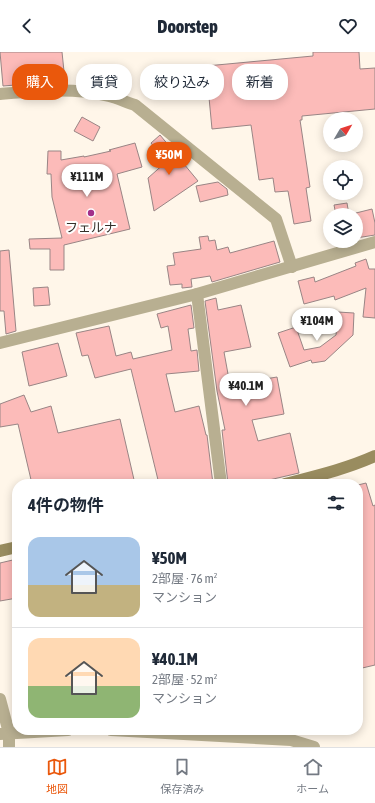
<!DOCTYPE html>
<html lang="ja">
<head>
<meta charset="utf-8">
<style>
	:root { --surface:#fff; --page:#f6f6f7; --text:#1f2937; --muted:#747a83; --line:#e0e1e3; --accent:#ea580c }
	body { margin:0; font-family:"Asap Condensed","Noto Sans JP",sans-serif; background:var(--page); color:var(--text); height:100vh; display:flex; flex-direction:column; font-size:15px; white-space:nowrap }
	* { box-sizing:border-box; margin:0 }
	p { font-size:13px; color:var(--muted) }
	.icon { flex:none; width:22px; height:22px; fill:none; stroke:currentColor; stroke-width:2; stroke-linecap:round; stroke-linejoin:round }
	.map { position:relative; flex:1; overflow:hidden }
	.drawer { position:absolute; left:12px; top:427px; width:351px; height:256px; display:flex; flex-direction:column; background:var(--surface); border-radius:16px; box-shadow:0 2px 10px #0003 }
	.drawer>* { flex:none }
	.hud { position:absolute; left:12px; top:12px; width:351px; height:36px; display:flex; gap:8px }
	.needle { width:26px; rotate:51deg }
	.tools { position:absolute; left:323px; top:60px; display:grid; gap:8px }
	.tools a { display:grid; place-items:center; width:40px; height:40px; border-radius:50%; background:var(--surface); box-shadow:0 2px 10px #0003; font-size:20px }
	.price { position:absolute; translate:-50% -34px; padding:0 9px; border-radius:14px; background:#fff; color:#222; font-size:13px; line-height:26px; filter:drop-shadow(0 1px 2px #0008) }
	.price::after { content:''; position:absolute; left:50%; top:24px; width:12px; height:9px; margin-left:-6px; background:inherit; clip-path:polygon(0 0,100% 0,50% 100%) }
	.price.selected { background:var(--accent); color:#fff }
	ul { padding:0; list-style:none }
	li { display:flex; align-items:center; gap:12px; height:100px; padding:0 16px }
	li+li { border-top:1px solid var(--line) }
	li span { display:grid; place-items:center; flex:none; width:112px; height:80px; border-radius:12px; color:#555 }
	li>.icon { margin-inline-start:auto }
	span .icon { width:48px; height:48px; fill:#fffc; stroke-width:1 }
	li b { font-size:17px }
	h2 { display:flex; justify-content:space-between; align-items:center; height:48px; padding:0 16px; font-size:17px }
	.pill { padding:0 14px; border-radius:16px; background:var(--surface); box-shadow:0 2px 10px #0003; font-size:14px; line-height:36px }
	.pill.selected { background:var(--accent); color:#fff }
	header { display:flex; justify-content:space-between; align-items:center; height:52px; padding:0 16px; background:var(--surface); font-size:18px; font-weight:800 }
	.menu { display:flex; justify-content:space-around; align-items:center; height:56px; border-top:1px solid var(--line); background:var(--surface); font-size:11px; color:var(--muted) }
	.menu a { display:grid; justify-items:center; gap:2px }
	.menu .selected { color:var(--accent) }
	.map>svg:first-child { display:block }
	.building { fill:#fcbbb9; stroke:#998585 }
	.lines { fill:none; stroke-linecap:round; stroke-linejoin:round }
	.street { stroke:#b8af91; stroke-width:12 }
	.secondary { stroke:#998c5f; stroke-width:12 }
	.poi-dot { fill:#a22f8a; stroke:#fff; stroke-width:1.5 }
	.labels { text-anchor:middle; stroke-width:4; stroke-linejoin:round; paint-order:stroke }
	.poi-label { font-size:13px; fill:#35312b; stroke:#fff }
</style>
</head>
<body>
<header><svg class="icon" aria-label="back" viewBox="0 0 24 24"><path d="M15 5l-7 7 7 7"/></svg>Doorstep<svg class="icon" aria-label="heart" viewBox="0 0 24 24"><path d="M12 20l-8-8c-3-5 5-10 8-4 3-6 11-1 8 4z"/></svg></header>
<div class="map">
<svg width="375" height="695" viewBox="0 0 375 695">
	<rect width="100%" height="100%" fill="#fff6e9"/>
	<g class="building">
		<polygon points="0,0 62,0 65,29 3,34"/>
		<polygon points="313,0 359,0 360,17 375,16 375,57 302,64 302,68 300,68 310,135 306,136 311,169 294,172 288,139 275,140 273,126 259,128 251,73 212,77 206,14 313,4"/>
		<polygon points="82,65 100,75 93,89 74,79"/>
		<polygon points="160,83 198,129 154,159 148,126 166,110 151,91"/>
		<polygon points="135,91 142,115 117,122 130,177 64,193 64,218 50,218 50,197 30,197 29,187 62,186 52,145 51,122 47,122 48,99 61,99 61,108 84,104 84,105 111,99 109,98"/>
		<polygon points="218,130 227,137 228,143 200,150 196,134"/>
		<polygon points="347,151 349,163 336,163 334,153"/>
		<polygon points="372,157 375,171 375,183 356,186 356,161"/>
		<polygon points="208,184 209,189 215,188 217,198 228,195 230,201 274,189 280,210 212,230 210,224 191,227 192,235 182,236 182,232 170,233 167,214 175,213 173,201 201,197 199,185"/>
		<polygon points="9,198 16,279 6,282 4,259 0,259 0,199"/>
		<polygon points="366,207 369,217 375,217 375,266 363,265 366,236 335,248 334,244 304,252 298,229 314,225 315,230 356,214 355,211"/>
		<polygon points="48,235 50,253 34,254 33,236"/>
		<polygon points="216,246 218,258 241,253 251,295 224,300 230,333 277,325 284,362 252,368 258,389 290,381 299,421 252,432 228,432 222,378 225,378 217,339 205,249"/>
		<polygon points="191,253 194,276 188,277 191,299 197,298 199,319 166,322 175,360 199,354 206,383 207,383 213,432 159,432 131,317 95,326 88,303 82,304 76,281 109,274 116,304 131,300 133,307 172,298 168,274 161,276 157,262"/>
		<polygon points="338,260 354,261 353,283 325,309 312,311 311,308 290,315 278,281 296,275 304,298 320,295 336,283"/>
		<polygon points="58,291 67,324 29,334 22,300"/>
		<polygon points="24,343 31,360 51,354 58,381 120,367 135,432 32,432 18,372 0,375 0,352"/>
		<polygon points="366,431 373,454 375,453 375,613 358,617 358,433"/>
		<polygon points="17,507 17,546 0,549 0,511"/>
	</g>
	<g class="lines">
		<g class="street">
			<path d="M0 42C35 39 74 35 109 44 117 46 126 50 135 53L276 167 292 215"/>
			<polyline points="197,242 221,432"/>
			<polyline points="0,291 197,242 375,190"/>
			<polyline points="0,647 9,681 9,695"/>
			<polyline points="111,678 291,688 314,695"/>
			<polyline points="0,682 68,678"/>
		</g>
		<g class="secondary">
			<path d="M285 432C316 424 346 417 375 404"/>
			<polyline points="0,499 17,495"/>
		</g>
	</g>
	<circle class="poi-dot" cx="91" cy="161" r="4"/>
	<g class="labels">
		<g class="poi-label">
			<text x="91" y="180">フェルナ</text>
		</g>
	</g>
</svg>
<div class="tools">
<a><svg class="needle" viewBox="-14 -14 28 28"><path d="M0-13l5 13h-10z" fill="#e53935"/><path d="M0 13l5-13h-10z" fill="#747a83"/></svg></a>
<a><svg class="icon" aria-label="locate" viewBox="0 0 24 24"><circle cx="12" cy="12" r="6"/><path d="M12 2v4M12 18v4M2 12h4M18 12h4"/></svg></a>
<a><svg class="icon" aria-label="layers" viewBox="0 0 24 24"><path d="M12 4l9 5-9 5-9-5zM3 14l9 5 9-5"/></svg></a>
</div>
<b class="price selected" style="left:169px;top:124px">¥50M</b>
<b class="price" style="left:87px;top:146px">¥111M</b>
<b class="price" style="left:317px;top:290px">¥104M</b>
<b class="price" style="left:246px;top:355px">¥40.1M</b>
<div class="hud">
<a class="pill selected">購入</a>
<a class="pill">賃貸</a>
<a class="pill">絞り込み</a>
<a class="pill">新着</a>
</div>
<section class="drawer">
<h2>4件の物件<svg class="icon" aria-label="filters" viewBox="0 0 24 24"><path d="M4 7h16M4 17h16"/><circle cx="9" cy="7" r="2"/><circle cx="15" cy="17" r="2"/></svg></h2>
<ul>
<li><span style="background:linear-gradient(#a9c7e8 60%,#c2b280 0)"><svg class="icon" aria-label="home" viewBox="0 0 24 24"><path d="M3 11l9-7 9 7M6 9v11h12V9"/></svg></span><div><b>¥50M</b><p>2部屋 · 76 m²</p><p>マンション</p></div></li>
<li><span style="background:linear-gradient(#ffd9b3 60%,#8fb573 0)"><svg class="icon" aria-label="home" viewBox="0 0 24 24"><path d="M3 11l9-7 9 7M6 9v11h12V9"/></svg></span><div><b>¥40.1M</b><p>2部屋 · 52 m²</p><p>マンション</p></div></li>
</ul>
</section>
</div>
<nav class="menu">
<a class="selected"><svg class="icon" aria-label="map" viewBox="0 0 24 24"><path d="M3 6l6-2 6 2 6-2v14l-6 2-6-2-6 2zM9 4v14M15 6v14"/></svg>地図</a>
<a><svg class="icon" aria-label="saved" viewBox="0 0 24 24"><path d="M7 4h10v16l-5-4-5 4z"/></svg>保存済み</a>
<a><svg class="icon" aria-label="home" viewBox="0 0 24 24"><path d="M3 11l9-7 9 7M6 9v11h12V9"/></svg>ホーム</a>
</nav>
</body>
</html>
